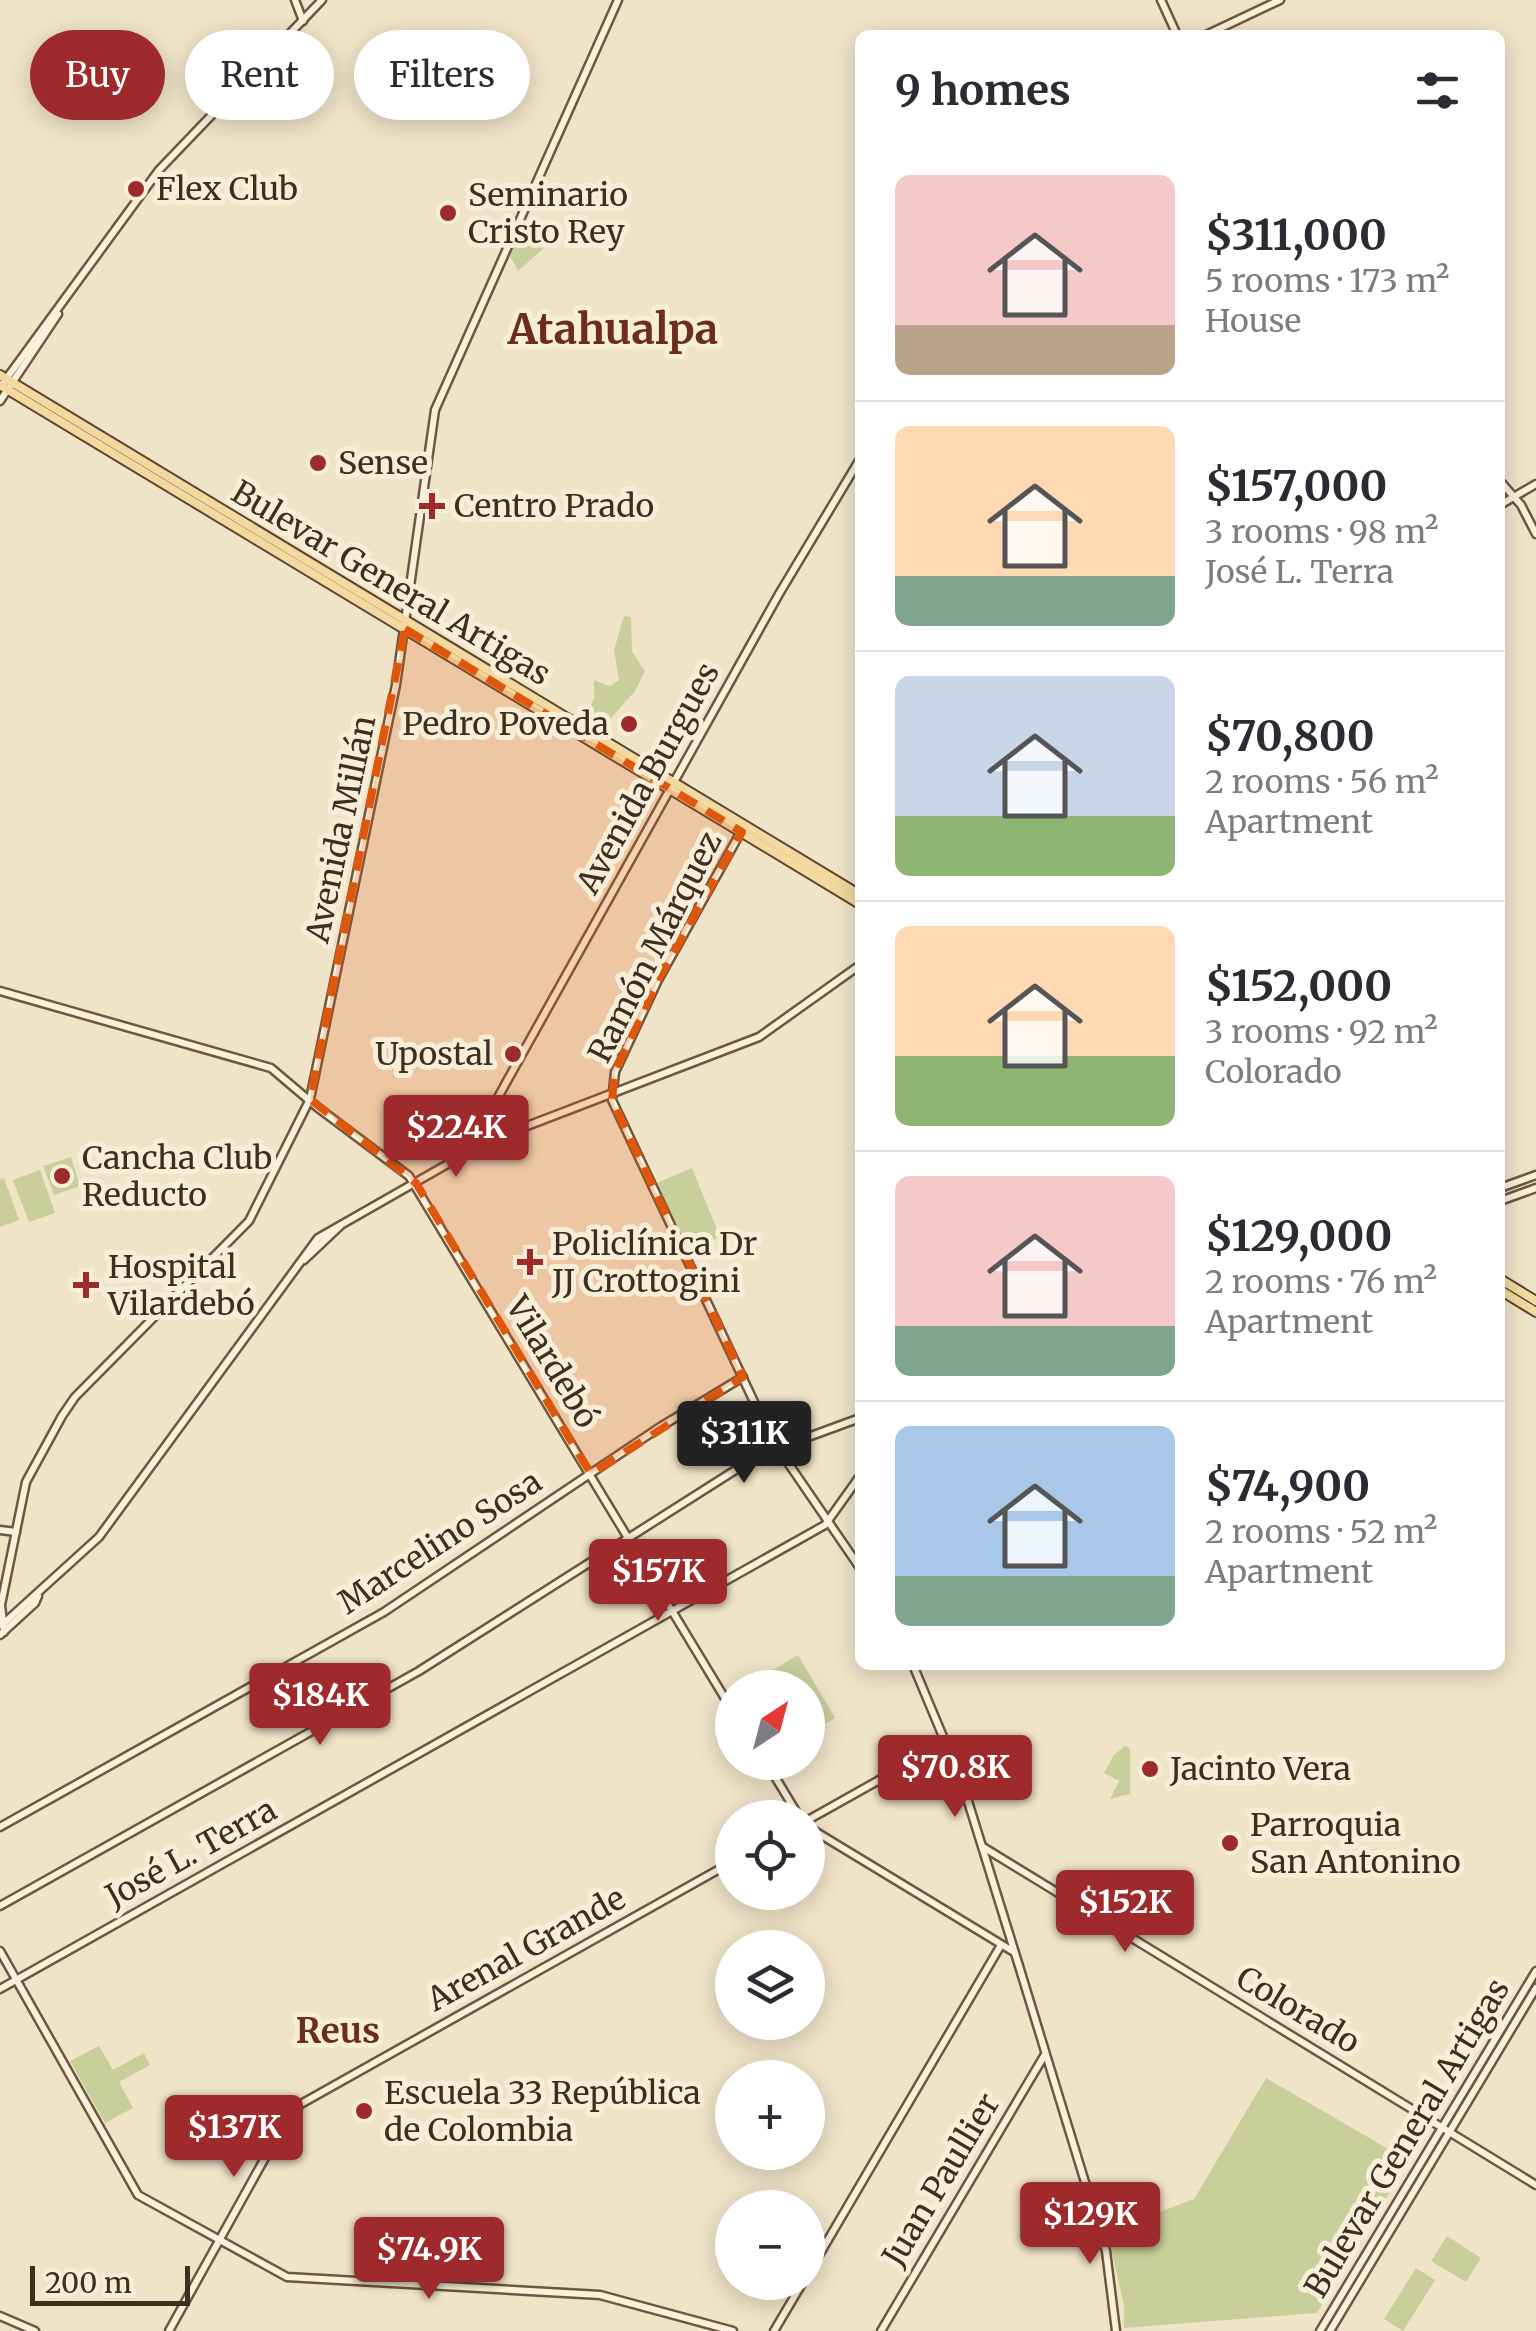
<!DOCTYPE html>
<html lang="en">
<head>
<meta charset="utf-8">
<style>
	:root { --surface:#fff; --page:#f2f2f3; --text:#2b2b33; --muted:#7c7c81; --line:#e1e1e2; --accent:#9e2a2b }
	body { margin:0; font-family:Merriweather,serif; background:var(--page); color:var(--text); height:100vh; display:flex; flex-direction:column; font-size:38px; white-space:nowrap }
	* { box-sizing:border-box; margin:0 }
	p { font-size:32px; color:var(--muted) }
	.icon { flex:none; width:55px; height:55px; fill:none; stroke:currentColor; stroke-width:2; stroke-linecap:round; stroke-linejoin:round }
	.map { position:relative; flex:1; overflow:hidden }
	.drawer { position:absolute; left:855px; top:30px; width:650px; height:1640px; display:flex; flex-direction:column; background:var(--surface); border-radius:15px; box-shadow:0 5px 25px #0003 }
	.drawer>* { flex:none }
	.hud { position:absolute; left:30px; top:30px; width:675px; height:90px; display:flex; gap:20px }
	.needle { width:65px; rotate:36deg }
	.buttons { position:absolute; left:715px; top:1670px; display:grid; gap:20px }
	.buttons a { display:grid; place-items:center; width:110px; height:110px; border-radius:50%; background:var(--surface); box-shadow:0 5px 25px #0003; font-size:50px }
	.scale { position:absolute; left:30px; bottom:25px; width:160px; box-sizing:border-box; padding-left:10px; border:5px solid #3d2e20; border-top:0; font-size:28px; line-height:35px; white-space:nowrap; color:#3d2e20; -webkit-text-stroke:8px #f7eed8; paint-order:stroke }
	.price { position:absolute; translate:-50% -85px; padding:0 22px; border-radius:10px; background:var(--accent); color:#fff; font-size:32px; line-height:65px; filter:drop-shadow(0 2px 5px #0008) }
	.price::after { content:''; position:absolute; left:50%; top:60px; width:30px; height:22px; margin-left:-15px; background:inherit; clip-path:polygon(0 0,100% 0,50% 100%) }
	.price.selected { background:#222; color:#fff }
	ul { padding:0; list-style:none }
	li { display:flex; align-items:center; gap:30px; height:250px; padding:0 40px }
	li+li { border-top:2px solid var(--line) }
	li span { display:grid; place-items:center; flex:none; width:280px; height:200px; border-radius:15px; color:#555 }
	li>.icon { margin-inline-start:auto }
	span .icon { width:120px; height:120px; fill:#fffc; stroke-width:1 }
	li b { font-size:42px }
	h2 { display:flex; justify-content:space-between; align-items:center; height:120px; padding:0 40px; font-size:42px }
	.tag { padding:0 35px; border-radius:45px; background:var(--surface); box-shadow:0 5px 25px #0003; font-size:35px; line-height:90px }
	.tag.selected { background:var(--accent); color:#fff }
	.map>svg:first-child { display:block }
	.green { fill:#c9cf9b }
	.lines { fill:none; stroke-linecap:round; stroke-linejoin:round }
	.secondary-casing { stroke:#6f573f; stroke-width:11 }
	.primary-casing { stroke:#5b4430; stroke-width:12 }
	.secondary { stroke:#faf1dc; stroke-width:6 }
	.primary { stroke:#f3d9a0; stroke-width:8 }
	.marked { fill:#df570d; fill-opacity:0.2; stroke:#df570d; stroke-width:8; stroke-dasharray:20 12; stroke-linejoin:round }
	.poi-dot { fill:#9e2a2b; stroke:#f7eed8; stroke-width:4 }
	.labels { text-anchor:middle; stroke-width:10; stroke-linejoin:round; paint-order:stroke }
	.poi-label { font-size:32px; fill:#3d2e20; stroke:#f7eed8; text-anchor:start }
	.street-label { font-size:32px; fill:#3d2e20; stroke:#f7eed8 }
	.neighbourhood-label { font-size:35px; font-weight:bold; fill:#6b2e1e; stroke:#f7eed8 }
	.district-label { font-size:42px; font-weight:bold; fill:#6b2e1e; stroke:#f7eed8 }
</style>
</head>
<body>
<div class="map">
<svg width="1536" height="2331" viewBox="0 0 1536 2331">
	<rect width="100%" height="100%" fill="#f0e4c8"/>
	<g class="green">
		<polygon points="523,226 543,249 518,271 510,256"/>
		<polygon points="624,616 631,617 632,652 645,671 635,691 604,726 585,715 594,699 594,680 610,686 619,680 614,650"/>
		<polygon points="71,1157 80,1186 54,1195 43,1166"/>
		<polygon points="692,1168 720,1237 689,1251 657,1183"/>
		<polygon points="40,1170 55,1213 29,1222 13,1180"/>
		<polygon points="4,1178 19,1220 0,1227 0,1179"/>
		<polygon points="798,1655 835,1718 808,1734 808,1688 784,1687 773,1670"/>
		<polygon points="1125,1746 1130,1749 1130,1794 1110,1799 1119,1781 1104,1773 1114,1755"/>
		<polygon points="99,2046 113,2070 144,2053 150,2065 119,2082 133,2108 105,2123 70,2061"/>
		<polygon points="1266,2078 1390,2150 1380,2166 1398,2178 1317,2313 1124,2328 1124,2306 1107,2229 1140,2218 1152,2224 1152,2215 1194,2199"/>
		<polygon points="1447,2236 1481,2258 1466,2282 1431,2261"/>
		<polygon points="1416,2268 1435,2280 1403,2331 1384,2319"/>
	</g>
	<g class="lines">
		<g class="secondary-casing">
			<g id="secondary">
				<polyline points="295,0 303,21"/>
				<polyline points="1161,0 1177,35"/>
				<polyline points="1206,35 1280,0"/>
				<polyline points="4,382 159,170 322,0"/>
				<polyline points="0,401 58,314"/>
				<polyline points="1500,481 1521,505 1536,534"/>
				<polyline points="1500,505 1536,484"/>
				<polyline points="742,830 658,980 615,1072 612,1100 771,1438 860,1568"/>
				<polyline points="0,991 271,1068 317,1107 409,1176 732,1710"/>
				<polyline points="478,1144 482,1127 507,1081 779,594 860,459"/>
				<polyline points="1500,1188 1536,1175"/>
				<polyline points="1500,1201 1536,1188"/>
				<polyline points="304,1260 340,1226"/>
				<polyline points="0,1530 16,1532"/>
				<polyline points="2,1625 99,1537 318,1238 488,1141 759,1037 860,965"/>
				<polyline points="4,1632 1,1605 26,1482 62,1416 75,1397 249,1221 310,1099 396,685 435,410 618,0"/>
				<polyline points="0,1635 35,1603 38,1596"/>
				<polyline points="913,1665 962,1782 1015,1953 1106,2251 1116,2331"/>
				<polyline points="766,1762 800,1818"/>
				<polyline points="808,1820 947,1742"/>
				<polyline points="0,1827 384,1612 660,1427 743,1377"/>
				<polyline points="808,1827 1014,1952"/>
				<polyline points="983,1847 1536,2185"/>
				<polyline points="0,1906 419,1671 759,1455 860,1418"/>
				<polyline points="0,1951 138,2195 287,2277 600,2295 733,2331"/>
				<polyline points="0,1989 825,1525 860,1476"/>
				<polyline points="808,2274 1001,1945"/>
				<polyline points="0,2316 35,2331"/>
				<polyline points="169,2331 292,2109 732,1862"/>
				<polyline points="774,2331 803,2282"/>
				<polyline points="881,2331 1044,2056"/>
				<polyline points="1320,2331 1536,1971"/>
				<polyline points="1330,2331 1536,1988"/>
			</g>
		</g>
		<g class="primary-casing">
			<g id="primary">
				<polyline points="0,375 860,895"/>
				<polyline points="0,385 860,904"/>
				<polyline points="1500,1279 1536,1301"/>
				<polyline points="1500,1290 1536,1312"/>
			</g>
		</g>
		<use href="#secondary" class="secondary"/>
		<use href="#primary" class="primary"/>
	</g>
	<path class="marked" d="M405 629 742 832 658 980 615 1072 612 1100 743 1377 591 1474 416 1183 310 1099Z"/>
	<g class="poi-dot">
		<circle cx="136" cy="189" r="10"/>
		<circle cx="448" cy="213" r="10"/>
		<circle cx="318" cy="463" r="10"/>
		<path d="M427 491h10v10h10v10h-10v10h-10v-10h-10v-10h10z"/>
		<circle cx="629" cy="724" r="10"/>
		<circle cx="513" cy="1054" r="10"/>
		<circle cx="62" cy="1176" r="10"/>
		<path d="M525 1247h10v10h10v10h-10v10h-10v-10h-10v-10h10z"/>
		<path d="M81 1270h10v10h10v10h-10v10h-10v-10h-10v-10h10z"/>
		<circle cx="1150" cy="1769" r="10"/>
		<circle cx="1230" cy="1843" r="10"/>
		<circle cx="364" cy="2111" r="10"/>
	</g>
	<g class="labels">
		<g class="poi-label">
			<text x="156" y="200">Flex Club</text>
			<text x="468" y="206">Seminario<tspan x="468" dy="37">Cristo Rey</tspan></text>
			<text x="338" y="474">Sense</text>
			<text x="454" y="517">Centro Prado</text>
			<text x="609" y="735" text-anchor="end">Pedro Poveda</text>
			<text x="493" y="1065" text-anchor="end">Upostal</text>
			<text x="82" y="1169">Cancha Club<tspan x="82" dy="37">Reducto</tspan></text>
			<text x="552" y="1255">Policlínica Dr<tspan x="552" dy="37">JJ Crottogini</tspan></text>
			<text x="108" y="1278">Hospital<tspan x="108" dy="37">Vilardebó</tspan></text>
			<text x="1170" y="1780">Jacinto Vera</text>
			<text x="1250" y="1836">Parroquia<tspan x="1250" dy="37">San Antonino</tspan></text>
			<text x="384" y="2104">Escuela 33 República<tspan x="384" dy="37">de Colombia</tspan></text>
		</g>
		<g class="street-label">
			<text transform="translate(391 583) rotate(31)" y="11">Bulevar General Artigas</text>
			<text transform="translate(648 778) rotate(-61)" y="11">Avenida Burgues</text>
			<text transform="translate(341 829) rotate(-78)" y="11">Avenida Millán</text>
			<text transform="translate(655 947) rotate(-63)" y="11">Ramón Márquez</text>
			<text transform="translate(552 1362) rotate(59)" y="11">Vilardebó</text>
			<text transform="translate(440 1542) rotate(-33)" y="11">Marcelino Sosa</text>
			<text transform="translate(191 1853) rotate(-29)" y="11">José L. Terra</text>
			<text transform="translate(526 1949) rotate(-29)" y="11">Arenal Grande</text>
			<text transform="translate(1298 2010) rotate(31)" y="11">Colorado</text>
			<text transform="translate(1407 2138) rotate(-59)" y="11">Bulevar General Artigas</text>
			<text transform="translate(941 2180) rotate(-59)" y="11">Juan Paullier</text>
		</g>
		<g class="neighbourhood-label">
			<text x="338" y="2043">Reus</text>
		</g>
		<g class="district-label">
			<text x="613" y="344">Atahualpa</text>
		</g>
	</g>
</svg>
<div class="buttons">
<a><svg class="needle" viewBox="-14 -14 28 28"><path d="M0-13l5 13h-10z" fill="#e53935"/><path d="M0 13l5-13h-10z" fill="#7c7c81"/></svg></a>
<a><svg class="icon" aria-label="locate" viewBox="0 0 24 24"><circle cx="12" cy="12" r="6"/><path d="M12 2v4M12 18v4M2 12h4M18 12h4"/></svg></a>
<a><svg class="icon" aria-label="layers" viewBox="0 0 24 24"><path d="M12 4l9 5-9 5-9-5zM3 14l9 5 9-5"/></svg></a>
<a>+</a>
<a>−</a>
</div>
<div class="scale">200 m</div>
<b class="price" style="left:456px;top:1180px">$224K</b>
<b class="price selected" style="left:744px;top:1486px">$311K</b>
<b class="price" style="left:658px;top:1624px">$157K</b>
<b class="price" style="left:320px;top:1748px">$184K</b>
<b class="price" style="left:955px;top:1820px">$70.8K</b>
<b class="price" style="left:1125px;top:1955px">$152K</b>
<b class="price" style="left:234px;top:2180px">$137K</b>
<b class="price" style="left:1090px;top:2267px">$129K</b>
<b class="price" style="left:429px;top:2302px">$74.9K</b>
<div class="hud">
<a class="tag selected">Buy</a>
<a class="tag">Rent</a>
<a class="tag">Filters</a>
</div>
<section class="drawer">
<h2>9 homes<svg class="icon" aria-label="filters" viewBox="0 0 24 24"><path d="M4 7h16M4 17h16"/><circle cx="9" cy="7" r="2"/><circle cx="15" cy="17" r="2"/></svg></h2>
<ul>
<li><span style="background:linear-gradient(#f6c9c9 75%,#b9a48a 0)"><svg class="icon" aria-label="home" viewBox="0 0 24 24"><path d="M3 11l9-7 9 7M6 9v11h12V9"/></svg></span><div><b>$311,000</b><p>5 rooms · 173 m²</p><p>House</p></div></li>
<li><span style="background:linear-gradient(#ffd9b3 75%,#7fa58c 0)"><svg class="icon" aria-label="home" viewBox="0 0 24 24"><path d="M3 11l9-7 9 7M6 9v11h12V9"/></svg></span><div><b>$157,000</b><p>3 rooms · 98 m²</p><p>José L. Terra</p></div></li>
<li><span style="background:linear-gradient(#c9d6e8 70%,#8fb573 0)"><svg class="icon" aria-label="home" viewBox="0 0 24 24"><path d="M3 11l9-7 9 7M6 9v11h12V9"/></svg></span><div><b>$70,800</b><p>2 rooms · 56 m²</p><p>Apartment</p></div></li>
<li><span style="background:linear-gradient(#ffd9b3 65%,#8fb573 0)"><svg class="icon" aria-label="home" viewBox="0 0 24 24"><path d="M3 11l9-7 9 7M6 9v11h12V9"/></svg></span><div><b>$152,000</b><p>3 rooms · 92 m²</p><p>Colorado</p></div></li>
<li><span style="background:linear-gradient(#f6c9c9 75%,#7fa58c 0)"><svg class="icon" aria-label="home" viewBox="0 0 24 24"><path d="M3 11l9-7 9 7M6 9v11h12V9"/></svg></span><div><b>$129,000</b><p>2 rooms · 76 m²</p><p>Apartment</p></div></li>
<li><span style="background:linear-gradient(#a9c7e8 75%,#7fa58c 0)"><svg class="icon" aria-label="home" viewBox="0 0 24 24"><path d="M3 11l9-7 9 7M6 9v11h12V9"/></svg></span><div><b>$74,900</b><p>2 rooms · 52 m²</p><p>Apartment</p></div></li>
</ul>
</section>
</div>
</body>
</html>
